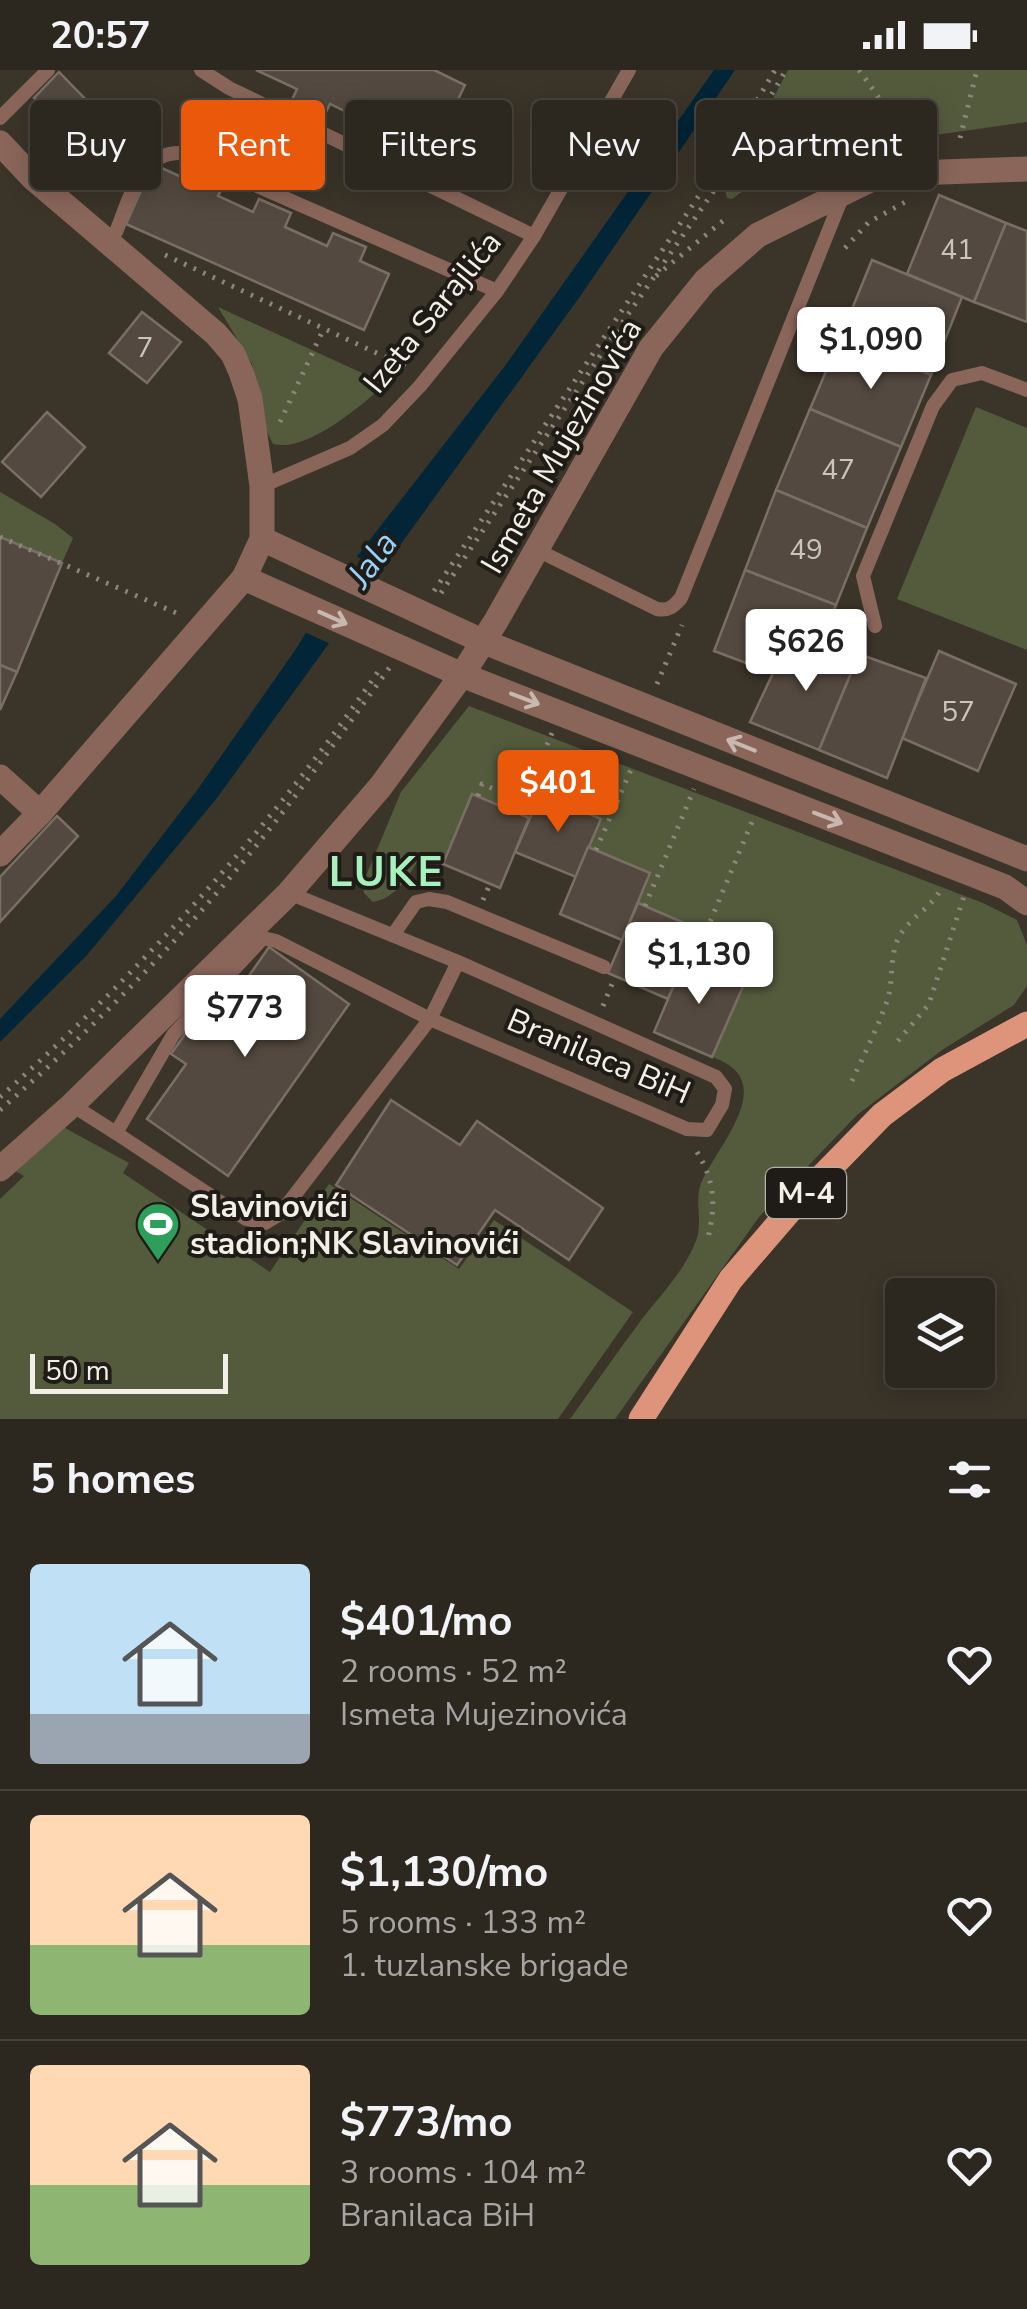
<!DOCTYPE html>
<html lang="en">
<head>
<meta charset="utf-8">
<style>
	:root { --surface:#2c271f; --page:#38332c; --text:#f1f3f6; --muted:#a6a5a4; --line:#48443d; --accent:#ea580c }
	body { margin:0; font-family:"Nunito Sans",sans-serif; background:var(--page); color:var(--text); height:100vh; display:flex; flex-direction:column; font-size:38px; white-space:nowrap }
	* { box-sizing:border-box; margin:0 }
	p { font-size:32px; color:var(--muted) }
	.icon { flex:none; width:55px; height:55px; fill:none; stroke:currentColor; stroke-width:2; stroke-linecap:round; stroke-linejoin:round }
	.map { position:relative; height:1349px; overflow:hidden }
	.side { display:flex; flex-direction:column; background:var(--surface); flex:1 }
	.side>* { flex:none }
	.banner { position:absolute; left:30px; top:30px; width:968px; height:90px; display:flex; gap:20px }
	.controls { position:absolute; left:885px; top:1208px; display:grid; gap:20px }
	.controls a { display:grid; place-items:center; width:110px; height:110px; border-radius:10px; background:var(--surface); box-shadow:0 5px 25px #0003,0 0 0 2px var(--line); font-size:50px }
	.scale { position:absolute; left:30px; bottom:25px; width:198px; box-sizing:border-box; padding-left:10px; border:5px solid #f3efe7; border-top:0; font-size:28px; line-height:35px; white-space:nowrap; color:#f3efe7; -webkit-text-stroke:8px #1f1c17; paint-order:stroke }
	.price { position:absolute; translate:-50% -85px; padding:0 22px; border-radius:10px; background:#fff; color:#222; font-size:32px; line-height:65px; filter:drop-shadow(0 2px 5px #0008) }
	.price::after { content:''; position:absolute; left:50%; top:60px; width:30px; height:22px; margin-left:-15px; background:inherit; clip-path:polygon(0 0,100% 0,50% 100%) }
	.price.current { background:var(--accent); color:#fff }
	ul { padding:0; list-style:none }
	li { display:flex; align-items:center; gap:30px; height:250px; padding:0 30px }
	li+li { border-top:2px solid var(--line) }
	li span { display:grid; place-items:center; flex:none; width:280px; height:200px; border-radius:10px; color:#555 }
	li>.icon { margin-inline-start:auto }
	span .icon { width:120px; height:120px; fill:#fffc; stroke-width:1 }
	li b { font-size:42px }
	h2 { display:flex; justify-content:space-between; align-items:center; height:120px; padding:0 30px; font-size:42px }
	.chip { padding:0 35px; border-radius:10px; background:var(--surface); box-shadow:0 5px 25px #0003,0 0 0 2px var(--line); font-size:35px; line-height:90px }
	.chip.current { background:var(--accent); color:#fff }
	.status { display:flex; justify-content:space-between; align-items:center; height:70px; padding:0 50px; background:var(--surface); direction:ltr }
	.status svg { height:28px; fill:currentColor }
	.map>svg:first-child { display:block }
	.green { fill:#545b3d }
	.water { fill:#022538 }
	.pier { fill:#3b3429 }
	.building { fill:#544940; stroke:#7a6f64; stroke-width:2.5 }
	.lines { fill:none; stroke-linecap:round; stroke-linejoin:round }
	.path { stroke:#8c867d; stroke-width:5; stroke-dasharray:2.5 8; stroke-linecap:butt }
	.service { stroke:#8a665a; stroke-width:14 }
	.minor { stroke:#8a665a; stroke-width:25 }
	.primary { stroke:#de947b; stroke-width:25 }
	.oneway { stroke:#c9b8af }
	.labels { text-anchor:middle; stroke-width:8; stroke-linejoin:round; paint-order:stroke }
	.number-label { font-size:28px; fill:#cbc6bd }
	.shield { fill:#1f1c17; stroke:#b3b0a9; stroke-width:2.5 }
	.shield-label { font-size:30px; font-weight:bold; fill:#f3efe7 }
	.street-label { font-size:32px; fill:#f3efe7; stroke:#1f1c17 }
	.poi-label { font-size:32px; font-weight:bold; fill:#f3efe7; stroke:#1f1c17; text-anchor:start }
	.water-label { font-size:35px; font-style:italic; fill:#97d2fb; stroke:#1f1c17 }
	.district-label { font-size:42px; font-weight:bold; letter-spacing:2.5px; fill:#a8f0bd; stroke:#1f1c17 }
</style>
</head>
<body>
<div class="status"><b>20:57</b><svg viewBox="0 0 49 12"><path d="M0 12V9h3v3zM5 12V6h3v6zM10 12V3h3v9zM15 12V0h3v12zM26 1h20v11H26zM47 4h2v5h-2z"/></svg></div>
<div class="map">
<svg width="1027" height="1349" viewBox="0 0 1027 1349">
	<rect width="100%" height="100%" fill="#3b3429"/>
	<g class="green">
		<polygon points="788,0 1027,0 1027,52 822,81 765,105 732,129 727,128 725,120"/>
		<path d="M218 237 386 314C361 335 308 383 273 374L266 360 252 294Z"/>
		<polygon points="976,337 1027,358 1027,580 897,529"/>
		<polygon points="0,422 55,454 73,468 62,493 0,467"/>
		<path d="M469 636 983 833 1017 850 1027 875V916L1014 935 942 980 857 1045 759 1147 615 1349H570C594 1316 617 1282 642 1249 660 1226 684 1201 695 1173 704 1155 694 1130 701 1113 719 1073 781 1010 712 987L745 912 686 887 698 859 638 833 650 803 588 777 600 748 541 723 529 748 472 724 443 794 419 789C407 808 396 828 373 832L364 823 363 813 401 722Z"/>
		<polygon points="65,1058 129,1093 123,1103 270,1202 329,1114 459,1199 494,1150 633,1242 558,1349 0,1349 0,1129 24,1106 10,1098 53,1062"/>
	</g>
	<polygon class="water" points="714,0 735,0 581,225 217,728 87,885 0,972 0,949 116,826 198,719 296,579 334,516 505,296"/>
	<polygon class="pier" points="353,485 387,500 333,575 302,561 330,514"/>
	<g class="building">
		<polygon points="256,0 434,0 465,15 454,38 458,45 456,57 444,64 435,83 401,67 395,79 363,64 369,53 330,34 323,48 291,32 297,19"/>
		<polygon points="59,2 94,38 69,62 34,28"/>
		<polygon points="100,43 136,79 111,103 76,67"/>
		<polygon points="153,94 188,110 195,94 227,109 218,126 253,142 259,129 291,143 285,157 327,176 333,163 366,177 360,191 389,204 364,260 126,154"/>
		<polygon points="939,125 1006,153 974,232 907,204"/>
		<polygon points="1006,153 1027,161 1027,252 974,232"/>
		<polygon points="872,190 962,227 931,305 841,266"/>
		<polygon points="142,242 181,272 147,313 109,283"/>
		<polygon points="841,266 931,305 901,377 810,339"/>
		<polygon points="810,339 901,377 867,458 776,420"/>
		<polygon points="47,342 85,377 41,427 2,392"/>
		<polygon points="776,420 867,458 836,535 745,500"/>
		<polygon points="0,467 62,493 17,602 0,595"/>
		<polygon points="745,500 836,535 821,572 773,603 714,581"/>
		<polygon points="821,572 859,584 819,680 750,652 773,603"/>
		<polygon points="939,581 1016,614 978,701 902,668"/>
		<polygon points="859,584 926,608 887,708 819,680"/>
		<polygon points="0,595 17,602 0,640"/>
		<polygon points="541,723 601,749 576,807 515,782"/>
		<polygon points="472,724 529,748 500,818 443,794"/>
		<polygon points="57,746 78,766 0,852 0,807"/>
		<polygon points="588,777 650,803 622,870 560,844"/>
		<polygon points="638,833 698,859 668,929 608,903"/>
		<polygon points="269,877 349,934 228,1106 147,1049 186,994 171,984 213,925 228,936"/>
		<polygon points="686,887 745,912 712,987 654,962"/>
		<polygon points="391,1030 460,1075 477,1051 603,1138 569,1190 495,1140 457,1195 336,1115"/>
	</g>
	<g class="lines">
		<g class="path">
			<polyline points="859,0 912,74"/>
			<polyline points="960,68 977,0"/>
			<polyline points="845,178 869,152 907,131"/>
			<polyline points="165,185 409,298"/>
			<polyline points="656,206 724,150"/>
			<polyline points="280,352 324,258"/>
			<polyline points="0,467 181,545"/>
			<polyline points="434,521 712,106 775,0"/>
			<polyline points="441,523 620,256 720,112 786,0"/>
			<polyline points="657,614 682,555"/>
			<polyline points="478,726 482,714 524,732"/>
			<polyline points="519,743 552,663"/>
			<polyline points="596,780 633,695"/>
			<polyline points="483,830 490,814"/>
			<polyline points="645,836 694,719"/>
			<polyline points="694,890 754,747"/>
			<polyline points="603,936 612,914"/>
			<polyline points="898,971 929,934 964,826"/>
			<path d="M852 1011C864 985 877 959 887 931 894 911 889 889 898 869 910 845 934 838 942 816"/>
			<path d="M0 1027C143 900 274 754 382 596"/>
			<path d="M0 1040C80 970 158 893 227 811 285 743 337 670 390 597"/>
			<path d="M697 1082C715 1112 716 1134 708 1168"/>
		</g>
		<g class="service">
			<polyline points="201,0 229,18 534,166"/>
			<polyline points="0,48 48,0"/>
			<path d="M116 162C130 129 139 81 182 83L497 221"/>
			<polyline points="262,416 350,378 383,355 420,316 497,221 534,166 629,0"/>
			<path d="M537 480 657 539C669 541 673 537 681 528L843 125"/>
			<polyline points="875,556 863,506 933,336 952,310 982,303 1027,320"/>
			<polyline points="289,823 458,892 716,1007 725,1019 722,1035 707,1060 687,1059 430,949 458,892"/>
			<polyline points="393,865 416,832 429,829 447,832 604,897"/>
			<polygon points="263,868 276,871 430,949 280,1144 265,1153 246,1149 116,1063 173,965"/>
			<polyline points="72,1035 116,1063"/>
		</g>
		<g class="minor">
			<polyline points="0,73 33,108 216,264 233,284 241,302 250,329 262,416 262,469 244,508 40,743 0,784"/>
			<polyline points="262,469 482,571 1027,789"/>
			<polyline points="244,508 462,605 1005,817 1027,833"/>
			<polyline points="0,707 40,743"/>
			<polyline points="0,1099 72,1035 289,823 381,716 462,605 496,551 651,278 705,211 758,165 870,110 915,103 1027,99"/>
		</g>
		<polyline class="primary" points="641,1349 731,1209 799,1130 882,1045 942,1000 1027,954"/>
	</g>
	<defs><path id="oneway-shaft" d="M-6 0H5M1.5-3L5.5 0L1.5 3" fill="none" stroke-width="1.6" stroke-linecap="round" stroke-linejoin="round" transform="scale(2.5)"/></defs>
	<g class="oneway">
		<use href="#oneway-shaft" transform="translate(333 548) rotate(24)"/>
		<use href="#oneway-shaft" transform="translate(525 629) rotate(21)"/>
		<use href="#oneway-shaft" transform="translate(741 675) rotate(-158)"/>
		<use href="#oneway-shaft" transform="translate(828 748) rotate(21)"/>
	</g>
	<defs>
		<g id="stadium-pin" transform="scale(2.25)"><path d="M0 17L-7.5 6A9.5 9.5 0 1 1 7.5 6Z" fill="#2e9e5b" stroke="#1f1c17"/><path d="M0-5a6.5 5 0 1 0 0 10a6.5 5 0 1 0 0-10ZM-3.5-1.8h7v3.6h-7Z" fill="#fff"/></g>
	</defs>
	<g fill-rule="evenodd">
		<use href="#stadium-pin" x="158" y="1154"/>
	</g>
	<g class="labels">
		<g class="number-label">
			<text x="957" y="189">41</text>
			<text x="145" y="287">7</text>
			<text x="838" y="409">47</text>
			<text x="806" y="489">49</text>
			<text x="958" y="651">57</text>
		</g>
		<rect class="shield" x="766" y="1098" width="80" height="50" rx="8"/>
		<g class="shield-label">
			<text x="806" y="1133">M-4</text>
		</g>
		<g class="street-label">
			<text transform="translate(432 242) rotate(-51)" y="11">Izeta Sarajlića</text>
			<text transform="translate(561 376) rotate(-60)" y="11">Ismeta Mujezinovića</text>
			<text transform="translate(599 986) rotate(23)" y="11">Branilaca BiH</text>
		</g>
		<g class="poi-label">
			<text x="190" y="1147">Slavinovići<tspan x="190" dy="37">stadion;NK Slavinovići</tspan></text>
		</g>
		<g class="water-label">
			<text transform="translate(372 489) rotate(-54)" y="12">Jala</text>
		</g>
		<g class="district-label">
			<text x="387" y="816">LUKE</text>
		</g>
	</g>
</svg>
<div class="controls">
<a><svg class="icon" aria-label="layers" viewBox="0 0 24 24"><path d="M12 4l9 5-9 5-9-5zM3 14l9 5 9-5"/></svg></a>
</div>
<div class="scale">50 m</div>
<b class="price" style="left:871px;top:322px">$1,090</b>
<b class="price" style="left:806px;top:624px">$626</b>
<b class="price current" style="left:558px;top:765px">$401</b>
<b class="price" style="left:699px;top:937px">$1,130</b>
<b class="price" style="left:245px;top:990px">$773</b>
<div class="banner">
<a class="chip">Buy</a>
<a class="chip current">Rent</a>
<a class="chip">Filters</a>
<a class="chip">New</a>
<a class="chip">Apartment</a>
</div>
</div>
<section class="side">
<h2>5 homes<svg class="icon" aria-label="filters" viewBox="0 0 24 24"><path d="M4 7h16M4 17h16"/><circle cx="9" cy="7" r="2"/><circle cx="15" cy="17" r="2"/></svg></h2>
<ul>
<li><span style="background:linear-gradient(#bfe0f5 75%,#9aa5b1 0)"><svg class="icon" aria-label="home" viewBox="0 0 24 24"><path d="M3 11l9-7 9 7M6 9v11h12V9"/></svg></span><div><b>$401/mo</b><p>2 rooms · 52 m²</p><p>Ismeta Mujezinovića</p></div><svg class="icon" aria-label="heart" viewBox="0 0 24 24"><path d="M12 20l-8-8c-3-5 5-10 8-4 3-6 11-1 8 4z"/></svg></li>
<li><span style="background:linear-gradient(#ffd9b3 65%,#8fb573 0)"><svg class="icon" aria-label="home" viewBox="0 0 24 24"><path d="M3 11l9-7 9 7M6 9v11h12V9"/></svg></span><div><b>$1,130/mo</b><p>5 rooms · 133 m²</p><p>1. tuzlanske brigade</p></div><svg class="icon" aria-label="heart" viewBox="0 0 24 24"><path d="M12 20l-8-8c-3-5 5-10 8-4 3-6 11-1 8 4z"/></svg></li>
<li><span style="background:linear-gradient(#ffd9b3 60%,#8fb573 0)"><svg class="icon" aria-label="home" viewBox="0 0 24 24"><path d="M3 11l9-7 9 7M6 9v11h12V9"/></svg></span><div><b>$773/mo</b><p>3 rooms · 104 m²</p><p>Branilaca BiH</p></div><svg class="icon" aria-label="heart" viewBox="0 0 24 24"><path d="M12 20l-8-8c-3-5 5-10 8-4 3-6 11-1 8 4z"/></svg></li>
</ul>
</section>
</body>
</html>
